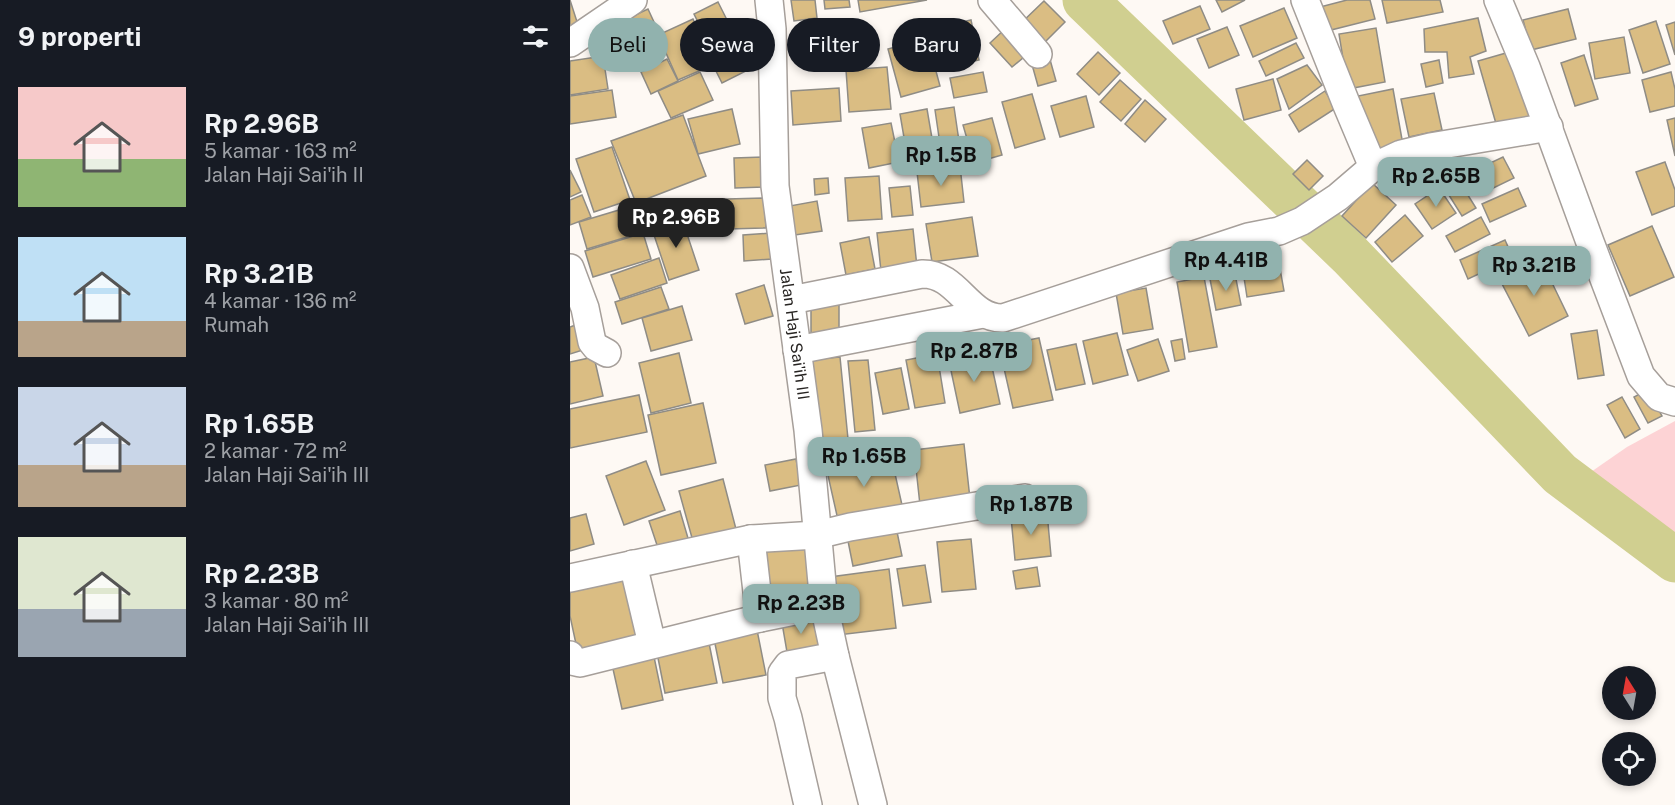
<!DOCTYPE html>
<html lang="id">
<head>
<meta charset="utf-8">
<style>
	:root { --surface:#171b24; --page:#20242c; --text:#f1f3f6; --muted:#9ea1a6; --accent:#91b2ae }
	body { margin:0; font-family:"Public Sans",sans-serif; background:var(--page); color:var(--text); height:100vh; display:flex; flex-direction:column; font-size:22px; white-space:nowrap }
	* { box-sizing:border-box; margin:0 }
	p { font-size:20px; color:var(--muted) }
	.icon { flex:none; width:33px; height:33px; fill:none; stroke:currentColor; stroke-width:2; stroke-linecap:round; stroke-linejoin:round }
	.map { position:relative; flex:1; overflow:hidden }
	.side { display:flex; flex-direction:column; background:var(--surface); width:570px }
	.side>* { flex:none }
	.hud { position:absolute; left:18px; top:18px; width:570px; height:54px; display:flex; gap:12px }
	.needle { width:39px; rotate:349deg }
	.buttons { position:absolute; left:1032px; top:666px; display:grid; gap:12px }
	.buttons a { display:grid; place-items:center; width:54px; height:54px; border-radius:50%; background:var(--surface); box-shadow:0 3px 9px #0003; font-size:30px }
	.price { position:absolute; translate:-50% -51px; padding:0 14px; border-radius:12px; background:var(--accent); color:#111; font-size:20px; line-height:39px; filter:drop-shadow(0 2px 3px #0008) }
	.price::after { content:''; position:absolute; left:50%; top:36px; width:18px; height:14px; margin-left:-9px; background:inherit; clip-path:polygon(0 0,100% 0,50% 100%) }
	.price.active { background:#222; color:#fff }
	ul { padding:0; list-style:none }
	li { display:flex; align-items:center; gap:18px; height:150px; padding:0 18px }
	li span { display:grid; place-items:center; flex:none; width:168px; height:120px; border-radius:0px; color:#555 }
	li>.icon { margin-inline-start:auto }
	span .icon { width:72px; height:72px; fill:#fffc; stroke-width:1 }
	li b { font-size:26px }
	h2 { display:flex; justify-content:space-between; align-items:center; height:72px; padding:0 18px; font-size:26px }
	.pill { padding:0 21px; border-radius:27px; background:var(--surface); box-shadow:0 3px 9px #0003; font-size:21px; line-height:54px }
	.pill.active { background:var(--accent); color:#111 }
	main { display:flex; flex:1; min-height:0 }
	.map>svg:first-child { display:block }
	.green { fill:#fdd3d5 }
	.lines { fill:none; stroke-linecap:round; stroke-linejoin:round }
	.river { stroke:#d0cf90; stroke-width:45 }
	.building { fill:#dabd83; stroke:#8f8c85; stroke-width:1.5 }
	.minor-casing { stroke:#a69f9a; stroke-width:30 }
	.minor { stroke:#fff; stroke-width:27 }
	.labels { text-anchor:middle; stroke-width:4.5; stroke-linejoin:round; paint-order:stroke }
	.street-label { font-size:16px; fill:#272422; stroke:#fff }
</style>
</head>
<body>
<main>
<section class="side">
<h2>9 properti<svg class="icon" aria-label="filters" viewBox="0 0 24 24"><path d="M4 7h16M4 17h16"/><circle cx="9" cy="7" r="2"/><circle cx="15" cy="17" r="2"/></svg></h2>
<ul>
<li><span style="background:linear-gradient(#f6c9c9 60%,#8fb573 0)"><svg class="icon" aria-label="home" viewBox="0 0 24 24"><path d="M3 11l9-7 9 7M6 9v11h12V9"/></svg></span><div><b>Rp 2.96B</b><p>5 kamar · 163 m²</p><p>Jalan Haji Sai'ih II</p></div></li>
<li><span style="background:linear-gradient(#bfe0f5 70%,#b9a48a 0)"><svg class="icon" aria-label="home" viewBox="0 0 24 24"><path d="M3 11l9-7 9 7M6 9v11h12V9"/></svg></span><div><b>Rp 3.21B</b><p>4 kamar · 136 m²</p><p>Rumah</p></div></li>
<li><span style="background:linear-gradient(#c9d6e8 65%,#b9a48a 0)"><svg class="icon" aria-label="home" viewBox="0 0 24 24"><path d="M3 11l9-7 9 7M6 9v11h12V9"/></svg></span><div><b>Rp 1.65B</b><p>2 kamar · 72 m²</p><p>Jalan Haji Sai'ih III</p></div></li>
<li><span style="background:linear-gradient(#dfe7d0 60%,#9aa5b1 0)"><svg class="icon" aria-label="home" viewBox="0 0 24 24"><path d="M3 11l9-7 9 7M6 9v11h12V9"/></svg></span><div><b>Rp 2.23B</b><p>3 kamar · 80 m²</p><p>Jalan Haji Sai'ih III</p></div></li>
</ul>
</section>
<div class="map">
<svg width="1105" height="805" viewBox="0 0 1105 805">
	<rect width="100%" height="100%" fill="#fef9f4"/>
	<polygon class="green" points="1105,421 1105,537 1018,474 1057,447"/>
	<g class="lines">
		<polyline class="river" points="515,0 780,255 990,474 1105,560"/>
	</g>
	<g class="building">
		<polygon points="0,0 9,28 0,31"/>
		<polygon points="221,0 245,0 247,18 224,21"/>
		<polygon points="254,0 279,0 280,7 255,9"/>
		<polygon points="288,0 357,0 290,12"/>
		<polygon points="646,0 675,0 652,12"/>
		<polygon points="777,0 800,0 805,19 757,31 750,7"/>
		<polygon points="812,0 870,0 873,12 817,23"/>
		<polygon points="474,1 495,22 470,47 448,26"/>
		<polygon points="148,2 168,42 144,54 124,14"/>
		<polygon points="630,6 640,29 603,44 593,21"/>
		<polygon points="714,8 727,38 683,57 670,26"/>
		<polygon points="78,9 89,33 57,49 44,25"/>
		<polygon points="998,9 1006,39 961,50 953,20"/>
		<polygon points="908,18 916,51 900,57 904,74 879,78 877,52 855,52 854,29"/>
		<polygon points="123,19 143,65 108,80 88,35"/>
		<polygon points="401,20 409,60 375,68 366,28"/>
		<polygon points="1086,21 1100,64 1073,73 1059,30"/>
		<polygon points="1105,22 1105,55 1096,25"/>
		<polygon points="657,27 669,55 639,68 627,39"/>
		<polygon points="436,28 459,53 442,67 420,43"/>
		<polygon points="806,28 815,82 778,89 769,34"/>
		<polygon points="1054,37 1060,73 1025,79 1019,43"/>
		<polygon points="357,38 370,86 331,97 318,49"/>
		<polygon points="726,43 734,58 696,76 689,61"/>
		<polygon points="943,51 964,124 929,134 908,61"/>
		<polygon points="528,52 550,73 529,95 507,74"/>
		<polygon points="171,54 178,70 152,83 144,67"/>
		<polygon points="1014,55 1028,99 1005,106 991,63"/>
		<polygon points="33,56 38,89 0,95 0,61"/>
		<polygon points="479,56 486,81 468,86 461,61"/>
		<polygon points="97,59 108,81 81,94 71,72"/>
		<polygon points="869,60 873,83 856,87 851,64"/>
		<polygon points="737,65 752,85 719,109 707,79"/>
		<polygon points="317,67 321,109 279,112 276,70"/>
		<polygon points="130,72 143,100 101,118 88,91"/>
		<polygon points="413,72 417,92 384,98 380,78"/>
		<polygon points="1101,72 1105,89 1105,106 1080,112 1072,80"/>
		<polygon points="703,79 711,110 674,120 666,89"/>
		<polygon points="550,80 571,99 551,121 530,102"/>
		<polygon points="269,88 271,121 223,125 221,91"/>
		<polygon points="823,89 833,145 798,152 788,96"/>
		<polygon points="42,90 46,117 0,124 0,96"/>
		<polygon points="755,91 766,108 729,132 719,115"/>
		<polygon points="864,93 872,130 839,137 831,99"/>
		<polygon points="462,94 475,139 445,148 432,102"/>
		<polygon points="516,96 524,127 490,137 481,106"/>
		<polygon points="575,100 596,119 575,142 555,124"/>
		<polygon points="384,107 390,148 371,151 365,110"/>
		<polygon points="162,109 170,144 128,154 118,119"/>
		<polygon points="357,109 365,156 338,161 330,114"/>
		<polygon points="113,115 136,176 66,203 41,141"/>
		<polygon points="422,118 432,155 404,163 393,125"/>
		<polygon points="1105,118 1105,156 1097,120"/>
		<polygon points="321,123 329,162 299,168 292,128"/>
		<polygon points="42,147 60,200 24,212 6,159"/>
		<polygon points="842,155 850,182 824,190 816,163"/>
		<polygon points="193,157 194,187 165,188 164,158"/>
		<polygon points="933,157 944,178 909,195 899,173"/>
		<polygon points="737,160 753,176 739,190 723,174"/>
		<polygon points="1095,162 1105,190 1105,206 1082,215 1066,172"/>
		<polygon points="390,166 394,202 351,207 347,172"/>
		<polygon points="0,170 11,192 0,197"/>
		<polygon points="309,176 312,219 278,221 275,178"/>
		<polygon points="886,176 906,208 892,216 872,184"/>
		<polygon points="258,178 259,193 245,195 244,179"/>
		<polygon points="802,183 826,205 796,238 772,216"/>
		<polygon points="340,186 343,215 322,217 319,188"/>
		<polygon points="869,188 886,213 862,229 845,204"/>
		<polygon points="948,188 956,206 920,222 912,204"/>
		<polygon points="12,195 21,217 0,225 0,200"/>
		<polygon points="194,198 196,228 158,229 157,199"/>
		<polygon points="247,201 252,231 218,236 214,207"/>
		<polygon points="49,210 57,237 17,249 9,222"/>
		<polygon points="835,215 853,236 822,262 805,242"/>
		<polygon points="402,217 408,256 362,262 356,224"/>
		<polygon points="911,217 920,234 885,252 876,236"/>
		<polygon points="112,219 129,270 99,280 82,229"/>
		<polygon points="1082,226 1104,277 1060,296 1038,245"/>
		<polygon points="343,229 347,267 311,271 307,233"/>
		<polygon points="73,233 81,259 23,277 15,251"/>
		<polygon points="201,233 202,259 174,261 173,235"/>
		<polygon points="299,237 305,269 276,275 270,243"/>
		<polygon points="935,240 943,258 898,279 890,260"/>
		<polygon points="707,252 714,291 677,297 671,258"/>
		<polygon points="89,258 97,283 50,299 41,275"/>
		<polygon points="970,258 998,316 959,336 929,278"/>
		<polygon points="665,274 671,305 646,310 640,279"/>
		<polygon points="634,277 647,347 619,352 607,282"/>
		<polygon points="194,285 203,316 175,324 166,294"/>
		<polygon points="91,287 99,309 52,324 45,302"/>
		<polygon points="576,288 583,329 553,334 546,293"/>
		<rect x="241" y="300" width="28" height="40"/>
		<polygon points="112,306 122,340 81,351 72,318"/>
		<polygon points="8,324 16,349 0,354 0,327"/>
		<polygon points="1027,330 1034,375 1008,379 1001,334"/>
		<polygon points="547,333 558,375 523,384 513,341"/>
		<polygon points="469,338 483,400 443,408 429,346"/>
		<polygon points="588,339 599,371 568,381 557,350"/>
		<polygon points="612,339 615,359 605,361 601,341"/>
		<polygon points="506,344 515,384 486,390 477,350"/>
		<polygon points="109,353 121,403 81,413 69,363"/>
		<polygon points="419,353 430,404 390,413 379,361"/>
		<polygon points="367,354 375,403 345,408 336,360"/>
		<polygon points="24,357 33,396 0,404 0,362"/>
		<polygon points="270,357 278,439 246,443 238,360"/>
		<polygon points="298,360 305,430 285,432 278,361"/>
		<polygon points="331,368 339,409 313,414 305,373"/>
		<polygon points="1077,390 1092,416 1078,423 1064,397"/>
		<polygon points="69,395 77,432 0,448 0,409"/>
		<polygon points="1052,397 1070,429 1055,438 1037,405"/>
		<polygon points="133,403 146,463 91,475 78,415"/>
		<polygon points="394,444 400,499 350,505 344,450"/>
		<polygon points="321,456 332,505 268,520 257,471"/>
		<polygon points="226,459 231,485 200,491 195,465"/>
		<polygon points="76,461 95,510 54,525 36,476"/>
		<polygon points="153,479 167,533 124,545 109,491"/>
		<polygon points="110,511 120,545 90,554 79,521"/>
		<polygon points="477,512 481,556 445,560 441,517"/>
		<polygon points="16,514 24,544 0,551 0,518"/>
		<polygon points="326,527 332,556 283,566 277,536"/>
		<polygon points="401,539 406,589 372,592 367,542"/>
		<polygon points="237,541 242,596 198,600 192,545"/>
		<polygon points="355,565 361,602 333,606 327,569"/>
		<polygon points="467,567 470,586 446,589 443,571"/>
		<polygon points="319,569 326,628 268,635 260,577"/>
		<polygon points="59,576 73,645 9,658 0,616 0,588"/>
		<polygon points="244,611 251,652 218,658 211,617"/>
		<polygon points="186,625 196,675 153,683 143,634"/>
		<polygon points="138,638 147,683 95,693 86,648"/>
		<polygon points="83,652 93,700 52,709 41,660"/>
	</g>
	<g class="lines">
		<g class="minor-casing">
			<g id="minor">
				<polyline points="199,0 202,29 205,186 238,430 254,605 265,656 303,805"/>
				<polyline points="422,0 468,54"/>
				<polyline points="735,0 776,103 803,167"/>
				<polyline points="928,0 956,67 1020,242 1071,376 1089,397 1105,402"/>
				<polyline points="0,43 63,0"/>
				<polyline points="0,268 15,308 22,342 26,347 37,353"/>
				<path d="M221 300 352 274C388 273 398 319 433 318L678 237 709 231 732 221 768 197 803 167 831 154 860 147 979 127"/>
				<polyline points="227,350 413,314"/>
				<polyline points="181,539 190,618"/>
				<polyline points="63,564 82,644"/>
				<polyline points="0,578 181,539 247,535 280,527 455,498"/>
				<polyline points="0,655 2,661 10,663 190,618 254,605"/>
				<polyline points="238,805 218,718 212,698 212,673 218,665 265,656"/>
			</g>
		</g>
		<use href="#minor" class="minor"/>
	</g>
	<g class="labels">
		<g class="street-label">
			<text transform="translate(225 334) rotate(82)" y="6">Jalan Haji Sai'ih III</text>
		</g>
	</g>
</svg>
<div class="buttons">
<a><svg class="needle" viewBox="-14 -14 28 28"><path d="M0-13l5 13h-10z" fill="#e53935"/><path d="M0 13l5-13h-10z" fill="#9ea1a6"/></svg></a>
<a><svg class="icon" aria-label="locate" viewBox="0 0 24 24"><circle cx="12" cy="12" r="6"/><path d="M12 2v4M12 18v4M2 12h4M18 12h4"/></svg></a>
</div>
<b class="price" style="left:371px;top:187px">Rp 1.5B</b>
<b class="price" style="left:866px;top:208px">Rp 2.65B</b>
<b class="price active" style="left:106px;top:249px">Rp 2.96B</b>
<b class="price" style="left:656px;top:292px">Rp 4.41B</b>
<b class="price" style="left:964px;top:297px">Rp 3.21B</b>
<b class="price" style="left:404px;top:383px">Rp 2.87B</b>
<b class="price" style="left:294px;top:488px">Rp 1.65B</b>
<b class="price" style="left:461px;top:536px">Rp 1.87B</b>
<b class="price" style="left:231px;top:635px">Rp 2.23B</b>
<div class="hud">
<a class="pill active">Beli</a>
<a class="pill">Sewa</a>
<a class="pill">Filter</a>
<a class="pill">Baru</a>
</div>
</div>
</main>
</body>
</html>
